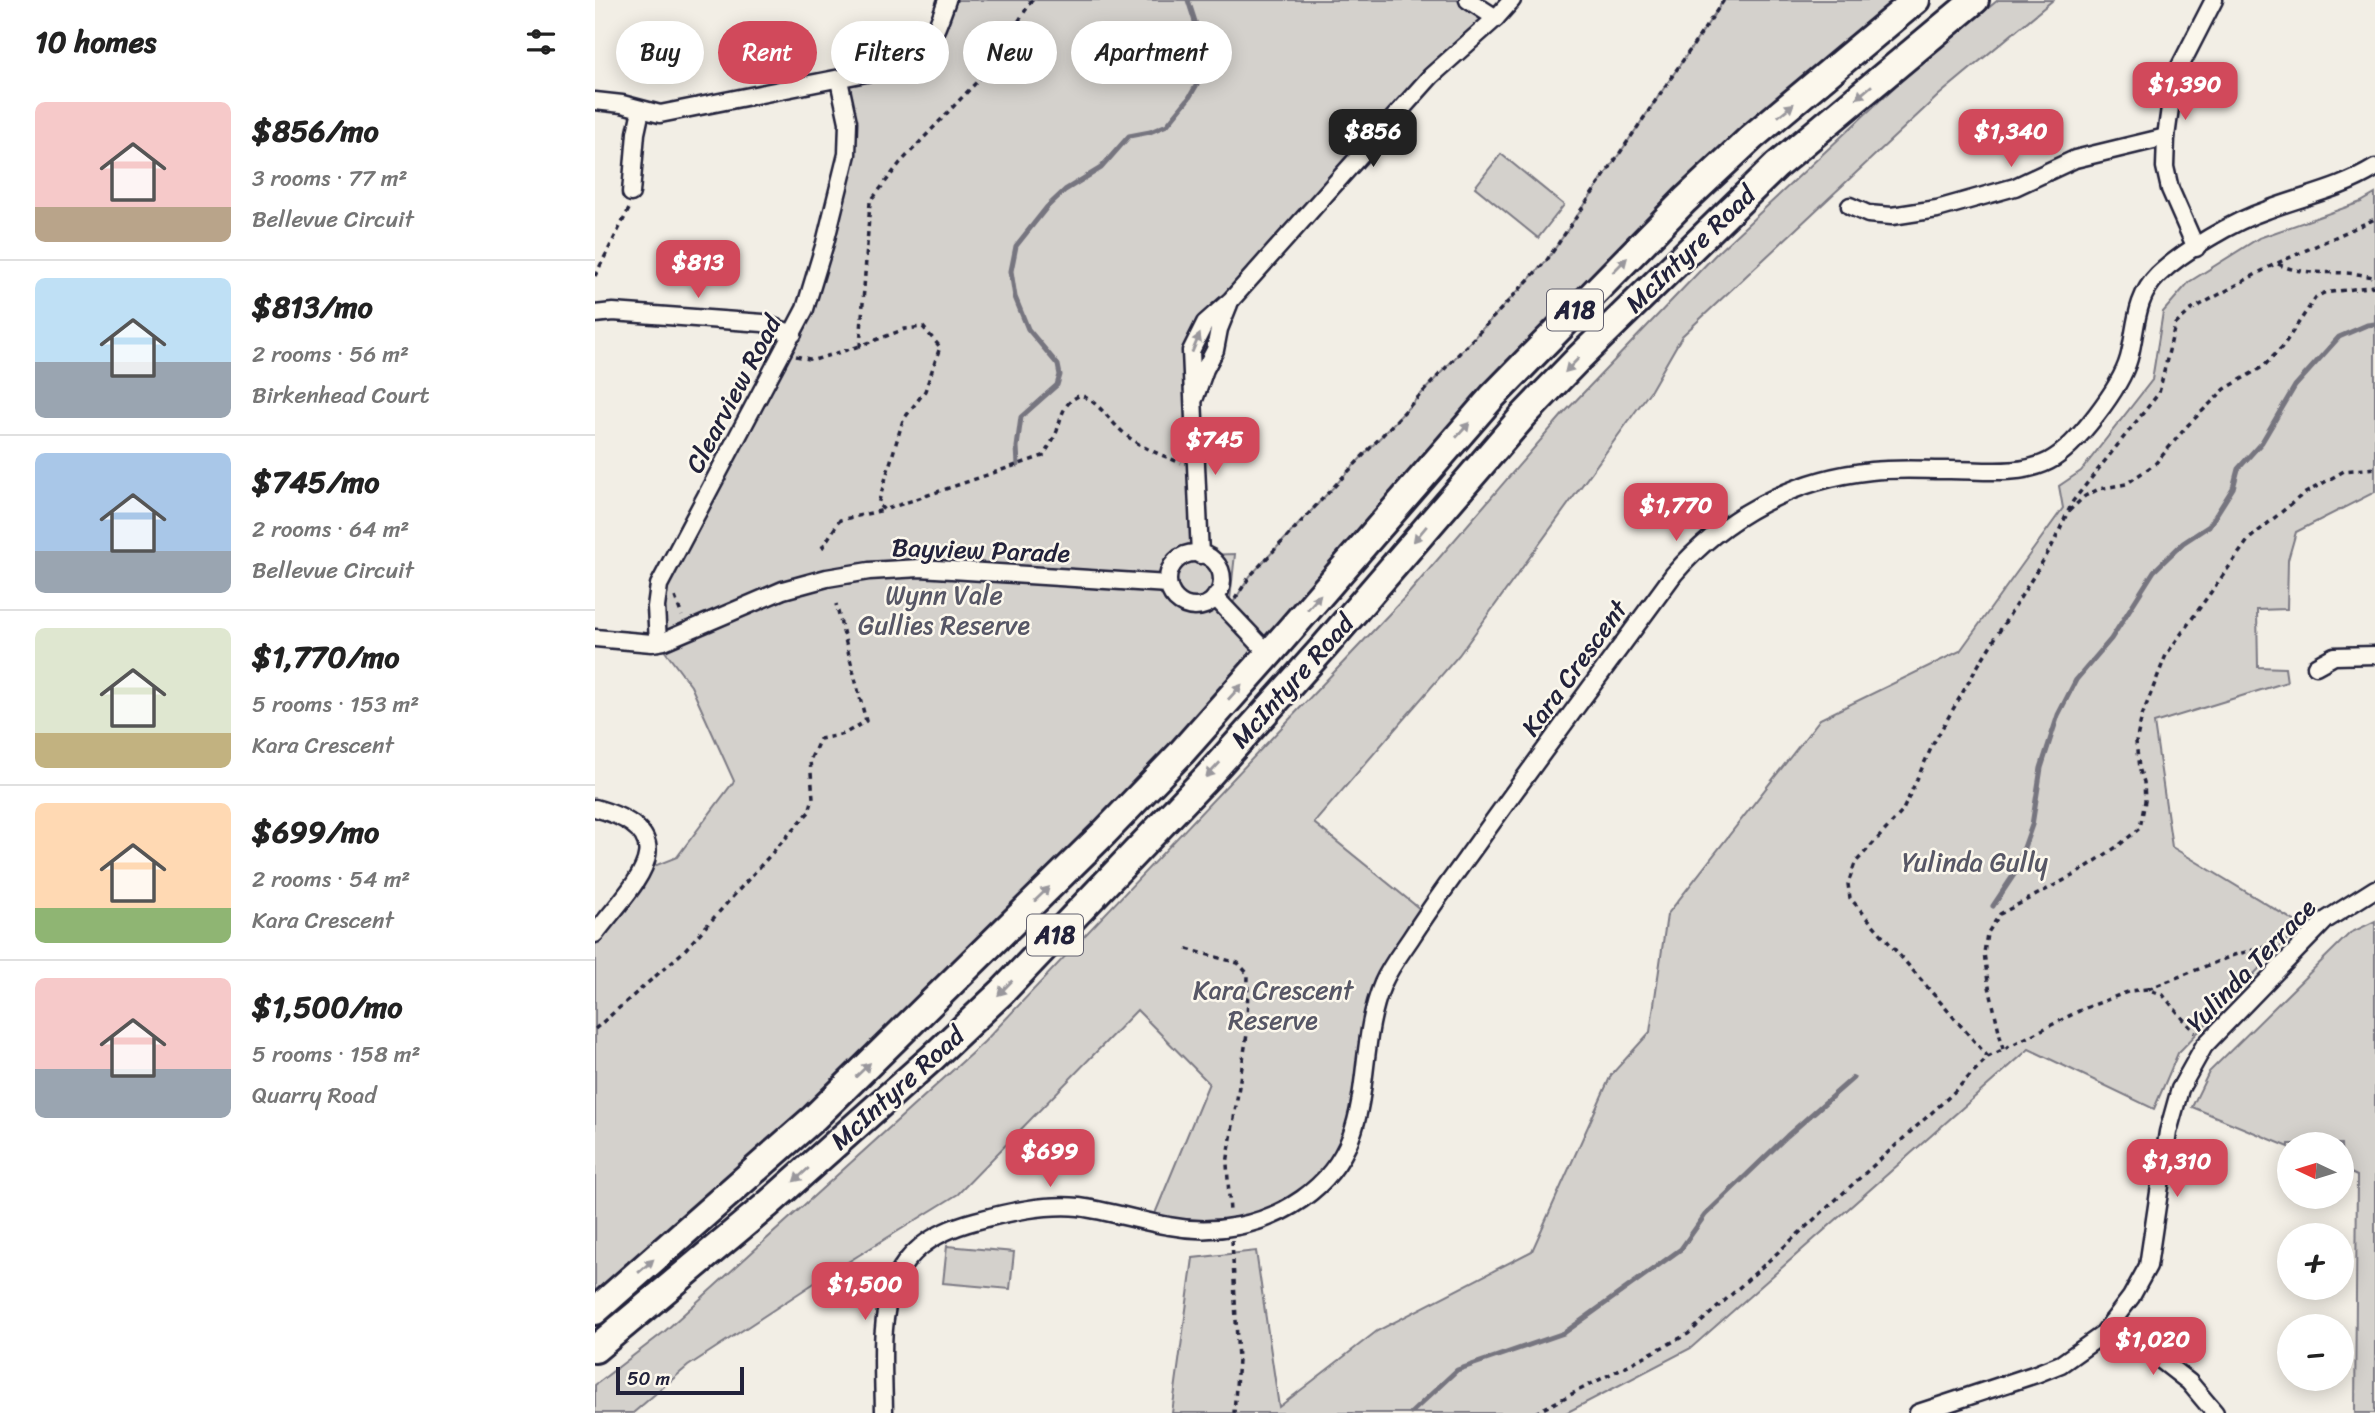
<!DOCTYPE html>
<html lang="en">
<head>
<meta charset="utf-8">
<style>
	:root { --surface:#fff; --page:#f2f2f2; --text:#222; --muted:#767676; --line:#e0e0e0; --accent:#d1495b }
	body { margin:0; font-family:Sriracha,sans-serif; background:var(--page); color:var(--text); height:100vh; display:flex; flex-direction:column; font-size:26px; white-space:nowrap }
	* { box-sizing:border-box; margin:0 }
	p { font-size:23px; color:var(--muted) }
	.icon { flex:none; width:38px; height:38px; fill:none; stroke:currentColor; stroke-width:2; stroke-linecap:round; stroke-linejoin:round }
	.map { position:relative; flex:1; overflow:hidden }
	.sheet { display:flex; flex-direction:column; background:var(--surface); width:595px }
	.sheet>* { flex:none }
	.guide { position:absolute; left:21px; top:21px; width:665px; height:63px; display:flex; gap:14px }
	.needle { width:46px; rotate:274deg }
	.fabs { position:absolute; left:1682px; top:1132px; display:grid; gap:14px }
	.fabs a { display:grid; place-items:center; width:77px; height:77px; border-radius:50%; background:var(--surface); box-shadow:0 4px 18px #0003; font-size:35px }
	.scale { position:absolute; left:21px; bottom:18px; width:128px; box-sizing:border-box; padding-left:7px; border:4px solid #22223b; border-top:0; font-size:19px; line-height:24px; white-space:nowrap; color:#22223b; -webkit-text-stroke:5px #fbf7ec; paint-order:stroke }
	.price { position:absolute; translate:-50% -60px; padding:0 16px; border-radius:14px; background:var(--accent); color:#fff; font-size:23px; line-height:46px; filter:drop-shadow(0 2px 4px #0008) }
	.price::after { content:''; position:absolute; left:50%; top:42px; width:21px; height:16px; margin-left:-10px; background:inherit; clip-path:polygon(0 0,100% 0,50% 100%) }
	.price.active { background:#222; color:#fff }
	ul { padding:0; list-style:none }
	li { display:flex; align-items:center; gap:21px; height:175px; padding:0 35px }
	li+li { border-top:2px solid var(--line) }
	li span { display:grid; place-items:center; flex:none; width:196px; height:140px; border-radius:10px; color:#555 }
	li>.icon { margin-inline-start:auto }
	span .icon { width:84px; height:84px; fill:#fffc; stroke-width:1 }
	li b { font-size:30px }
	h2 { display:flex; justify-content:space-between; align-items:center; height:84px; padding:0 35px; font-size:30px }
	.tag { padding:0 24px; border-radius:32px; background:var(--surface); box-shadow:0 4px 18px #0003; font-size:24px; line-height:63px }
	.tag.active { background:var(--accent); color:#fff }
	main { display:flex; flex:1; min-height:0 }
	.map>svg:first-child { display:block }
	.green { fill:#d4d1cc; stroke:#7b7a84; stroke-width:2 }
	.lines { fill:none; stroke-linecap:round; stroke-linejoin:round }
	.stream { stroke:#76747f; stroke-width:5 }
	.minor-casing { stroke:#22223b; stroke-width:21 }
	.primary-casing { stroke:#22223b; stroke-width:32 }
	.path { stroke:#22223b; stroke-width:3.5; stroke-dasharray:5 5; stroke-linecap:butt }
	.minor { stroke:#fbf7ec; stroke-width:16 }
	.primary { stroke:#fbf7ec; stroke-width:26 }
	.oneway { fill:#99979c }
	.labels { text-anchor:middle; stroke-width:5; stroke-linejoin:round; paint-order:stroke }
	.shield { fill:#fbf7ec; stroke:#636270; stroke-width:2 }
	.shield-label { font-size:24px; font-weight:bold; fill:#22223b }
	.street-label { font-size:26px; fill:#22223b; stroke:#fbf7ec }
	.park-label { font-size:26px; fill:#575766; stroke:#fbf7ec }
</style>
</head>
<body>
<main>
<section class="sheet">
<h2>10 homes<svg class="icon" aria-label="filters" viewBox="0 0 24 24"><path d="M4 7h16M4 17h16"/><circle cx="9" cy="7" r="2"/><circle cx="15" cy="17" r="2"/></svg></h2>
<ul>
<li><span style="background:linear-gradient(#f6c9c9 75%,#b9a48a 0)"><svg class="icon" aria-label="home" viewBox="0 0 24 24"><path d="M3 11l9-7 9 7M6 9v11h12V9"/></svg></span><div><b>$856/mo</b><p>3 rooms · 77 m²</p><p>Bellevue Circuit</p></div></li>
<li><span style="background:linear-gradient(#bfe0f5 60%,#9aa5b1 0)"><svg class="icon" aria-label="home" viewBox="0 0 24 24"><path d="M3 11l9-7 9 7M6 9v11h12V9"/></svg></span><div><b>$813/mo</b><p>2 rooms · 56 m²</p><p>Birkenhead Court</p></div></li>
<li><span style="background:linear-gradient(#a9c7e8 70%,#9aa5b1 0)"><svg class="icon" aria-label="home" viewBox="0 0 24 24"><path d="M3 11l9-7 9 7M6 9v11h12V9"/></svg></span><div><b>$745/mo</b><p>2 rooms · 64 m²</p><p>Bellevue Circuit</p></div></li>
<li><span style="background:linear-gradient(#dfe7d0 75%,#c2b280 0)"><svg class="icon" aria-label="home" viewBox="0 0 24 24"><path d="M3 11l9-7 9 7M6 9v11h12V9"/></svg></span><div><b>$1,770/mo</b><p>5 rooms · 153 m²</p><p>Kara Crescent</p></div></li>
<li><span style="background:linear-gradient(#ffd9b3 75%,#8fb573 0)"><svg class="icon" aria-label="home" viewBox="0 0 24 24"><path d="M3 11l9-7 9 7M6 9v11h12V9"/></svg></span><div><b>$699/mo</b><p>2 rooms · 54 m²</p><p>Kara Crescent</p></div></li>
<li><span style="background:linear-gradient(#f6c9c9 65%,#9aa5b1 0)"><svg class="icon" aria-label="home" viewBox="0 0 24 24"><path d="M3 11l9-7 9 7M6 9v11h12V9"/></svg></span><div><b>$1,500/mo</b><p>5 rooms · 158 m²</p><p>Quarry Road</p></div></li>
</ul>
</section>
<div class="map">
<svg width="1780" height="1413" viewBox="0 0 1780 1413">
	<rect width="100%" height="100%" fill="#f2eee5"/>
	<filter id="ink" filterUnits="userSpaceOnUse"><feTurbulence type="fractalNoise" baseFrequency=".0143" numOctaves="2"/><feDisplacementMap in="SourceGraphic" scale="14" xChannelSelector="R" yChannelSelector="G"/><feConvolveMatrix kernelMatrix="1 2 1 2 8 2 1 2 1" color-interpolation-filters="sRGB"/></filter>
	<g filter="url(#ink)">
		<g class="green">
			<polygon points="352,0 873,0 901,18 836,76 636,300 599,399 606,555 640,554 634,609 655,576 952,260 1129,0 1321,0 1090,200 586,753 0,1311 0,934 49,870 82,857 139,781 96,686 63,642 61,607 188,353 252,154 244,80 311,65"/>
			<polygon points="1403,0 1458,0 1344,95 1087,336 1056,390 864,655 719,823 831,914 795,969 762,1120 708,1199 625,1229 559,1216 614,1083 542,1010 363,1194 227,1278 93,1366 38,1413 0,1413 0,1385 69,1332 389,1042 813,594 969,413 1123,252 1309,78"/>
			<polygon points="906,154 969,205 943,238 880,187"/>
			<polygon points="1780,194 1780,492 1701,532 1693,560 1692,609 1662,610 1663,667 1690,668 1692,682 1559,723 1577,847 1706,925 1583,1053 1559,1109 1434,1049 1096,1348 971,1413 577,1413 598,1258 661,1251 684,1407 782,1331 937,1251 1016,1075 1055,1032 1072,915 1225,719 1365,651 1468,508 1464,486 1486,471 1557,380 1568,312 1594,282 1664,238 1766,202"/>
			<polygon points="1780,921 1780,1413 1760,1413 1762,1176 1747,1169 1746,1144 1694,1144 1694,1147 1597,1107 1614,1072 1755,933"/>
			<polygon points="352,1246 419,1252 415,1289 348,1283"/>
		</g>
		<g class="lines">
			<g class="stream">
				<polyline points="423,465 422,447 426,417 462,385 465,375 463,365 433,329 420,297 416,271 421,246 452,207 470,190 506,168 534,136 555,132 572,125 594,98 608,74 604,34 593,0"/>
				<polyline points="1398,906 1420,873 1437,825 1446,768 1463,715 1481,680 1516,639 1559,571 1588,543 1614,526 1638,488 1643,469 1667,442 1700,386 1744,337 1772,325 1780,324"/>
				<polyline points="816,1413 862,1370 969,1333 1086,1249 1110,1215 1192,1136 1258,1078"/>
			</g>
			<g class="minor-casing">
				<g id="minor">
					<polyline points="873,0 901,18"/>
					<path d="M0 101 27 104 65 114 311 65C336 51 343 25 352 0"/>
					<polyline points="36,193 41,133 46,110"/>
					<polyline points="1255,206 1273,214 1297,216 1342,209 1420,187 1480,159 1571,137"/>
					<polyline points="1601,248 1575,189 1570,167 1571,137 1579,78 1619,0"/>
					<polyline points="0,314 18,312 168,323 198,334"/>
					<polyline points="600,397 610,369 620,350 624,329 634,304"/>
					<circle cx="600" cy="580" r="27"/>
					<polyline points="605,555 596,351 610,323 636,300 836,76 901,18 917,0"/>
					<polyline points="620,597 674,654"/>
					<polyline points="0,638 57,643 69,641 188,590 232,578 274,571 325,568 573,584"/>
					<polyline points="63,642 61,607 64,585 210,309 230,243 252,154 253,122 244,80"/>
					<polyline points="1721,666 1739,656 1780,655"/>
					<path d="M0 808C97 835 37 885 0 934"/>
					<polyline points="1517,1322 1594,1382 1620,1413"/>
					<path d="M289 1413C288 1325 275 1249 380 1221 413 1212 449 1204 484 1207 515 1211 544 1221 574 1226 620 1235 668 1226 707 1199 788 1142 756 1059 788 983 795 967 806 953 816 938 837 905 861 873 884 841 948 751 1014 663 1079 574 1129 516 1199 479 1276 471 1302 468 1329 470 1355 470 1387 470 1425 476 1454 461 1481 447 1526 387 1534 358 1542 328 1539 299 1563 275 1588 251 1639 221 1672 210 1709 196 1746 189 1780 168"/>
					<polyline points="1323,1413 1441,1374 1466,1364 1507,1335 1536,1297 1553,1266 1573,1132 1585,1089 1609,1046 1731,920 1780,889"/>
				</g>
			</g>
			<g class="primary-casing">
				<g id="primary">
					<polyline points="0,1311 219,1118 510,832 586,753 674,654 898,396 1090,200 1157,137 1321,0"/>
					<polyline points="0,1349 172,1205 337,1058 407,992 614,775 729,647 929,415 984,358 1181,166 1380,0"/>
				</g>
			</g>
			<g class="path">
				<path d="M437 0 392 71 305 163 275 202 265 346 310 329 328 327 345 347 330 391 308 420 283 504 289 510 448 456C453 448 459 439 462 431 467 415 468 402 486 395 506 404 514 421 531 435 546 448 567 455 586 463"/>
				<path d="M1683 264C1714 279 1747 267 1780 278"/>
				<polyline points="0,276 34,209"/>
				<polyline points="201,356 219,360 265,346"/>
				<polyline points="1474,511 1490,496 1504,489 1531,484 1560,464 1593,425 1630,389 1669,366 1688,346 1721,297 1729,293 1780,286"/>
				<polyline points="227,548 245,520 289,510"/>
				<polyline points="80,597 87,616"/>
				<polyline points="640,599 655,576 952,260 1129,0"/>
				<polyline points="592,949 643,963 653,974 652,1034 632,1164 635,1212"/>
				<polyline points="1553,989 1639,955 1685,943"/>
				<polyline points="0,1029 88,952 214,812 218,798 215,760 225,739 249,734 271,721 241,604"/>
				<polyline points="1408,1049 1393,982 1389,953 1392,934 1405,914 1481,874 1523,846 1545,828 1550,801 1549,782 1544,768 1541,742 1547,716 1571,655 1654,539 1707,495 1749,471 1780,468"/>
				<polyline points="1393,1057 1255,898 1253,884 1260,863 1307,812 1338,744 1384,664 1456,548 1478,501 1564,393 1580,325 1596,310 1676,266 1780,219"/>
				<polyline points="637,1240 643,1360 639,1413"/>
				<polyline points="940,1413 1093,1334 1355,1096 1393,1057 1488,1009 1535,991 1552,989 1568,995 1600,1033"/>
			</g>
			<use href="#minor" class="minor"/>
			<use href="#primary" class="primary"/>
		</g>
		<defs><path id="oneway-solid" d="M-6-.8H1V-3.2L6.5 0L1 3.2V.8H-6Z" transform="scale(1.75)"/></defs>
		<g class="oneway">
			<use href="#oneway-solid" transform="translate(1269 92) rotate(140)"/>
			<use href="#oneway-solid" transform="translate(1191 110) rotate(-39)"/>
			<use href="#oneway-solid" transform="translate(1025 265) rotate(-45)"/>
			<use href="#oneway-solid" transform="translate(601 343) rotate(-67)"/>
			<use href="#oneway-solid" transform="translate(977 365) rotate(134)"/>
			<use href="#oneway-solid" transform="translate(868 430) rotate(-48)"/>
			<use href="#oneway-solid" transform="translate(825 534) rotate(130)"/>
			<use href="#oneway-solid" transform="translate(719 602) rotate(-49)"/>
			<use href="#oneway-solid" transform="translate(640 692) rotate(-48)"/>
			<use href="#oneway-solid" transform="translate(618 770) rotate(133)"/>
			<use href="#oneway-solid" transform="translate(447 894) rotate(-44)"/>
			<use href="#oneway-solid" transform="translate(410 988) rotate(134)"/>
			<use href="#oneway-solid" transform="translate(268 1070) rotate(-44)"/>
			<use href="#oneway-solid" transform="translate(206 1175) rotate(138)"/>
			<use href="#oneway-solid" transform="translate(51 1266) rotate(-41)"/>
		</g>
	</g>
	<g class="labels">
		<g class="shield">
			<rect x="952" y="289.5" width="56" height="41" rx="5"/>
			<rect x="432" y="914.5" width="56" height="41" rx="5"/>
		</g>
		<g class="shield-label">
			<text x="980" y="318">A18</text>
			<text x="460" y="943">A18</text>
		</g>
		<g class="street-label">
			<text transform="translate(1095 249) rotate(-44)" y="9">McIntyre Road</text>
			<text transform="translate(138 394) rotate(-62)" y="9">Clearview Road</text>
			<text transform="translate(386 550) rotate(2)" y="9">Bayview Parade</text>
			<text transform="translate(979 668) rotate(-54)" y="9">Kara Crescent</text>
			<text transform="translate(697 681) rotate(-48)" y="9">McIntyre Road</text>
			<text transform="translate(1656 965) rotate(-46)" y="9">Yulinda Terrace</text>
			<text transform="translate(302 1088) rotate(-42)" y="9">McIntyre Road</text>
		</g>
		<g class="park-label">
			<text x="349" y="604">Wynn Vale<tspan x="349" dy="30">Gullies Reserve</tspan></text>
			<text x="1380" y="871">Yulinda Gully</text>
			<text x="678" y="999">Kara Crescent<tspan x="678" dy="30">Reserve</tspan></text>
		</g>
	</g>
</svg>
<div class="fabs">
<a><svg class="needle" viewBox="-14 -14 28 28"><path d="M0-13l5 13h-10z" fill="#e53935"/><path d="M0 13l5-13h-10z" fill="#767676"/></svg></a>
<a>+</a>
<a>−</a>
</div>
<div class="scale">50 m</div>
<b class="price" style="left:1590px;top:122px">$1,390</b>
<b class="price active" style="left:778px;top:169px">$856</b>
<b class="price" style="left:1416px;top:169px">$1,340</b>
<b class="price" style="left:103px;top:300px">$813</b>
<b class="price" style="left:620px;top:477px">$745</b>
<b class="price" style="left:1081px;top:543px">$1,770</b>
<b class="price" style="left:455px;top:1189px">$699</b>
<b class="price" style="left:1582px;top:1199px">$1,310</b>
<b class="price" style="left:270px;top:1322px">$1,500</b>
<b class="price" style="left:1558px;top:1377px">$1,020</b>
<div class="guide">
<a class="tag">Buy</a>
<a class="tag active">Rent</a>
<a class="tag">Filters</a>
<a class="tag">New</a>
<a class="tag">Apartment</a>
</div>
</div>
</main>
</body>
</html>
